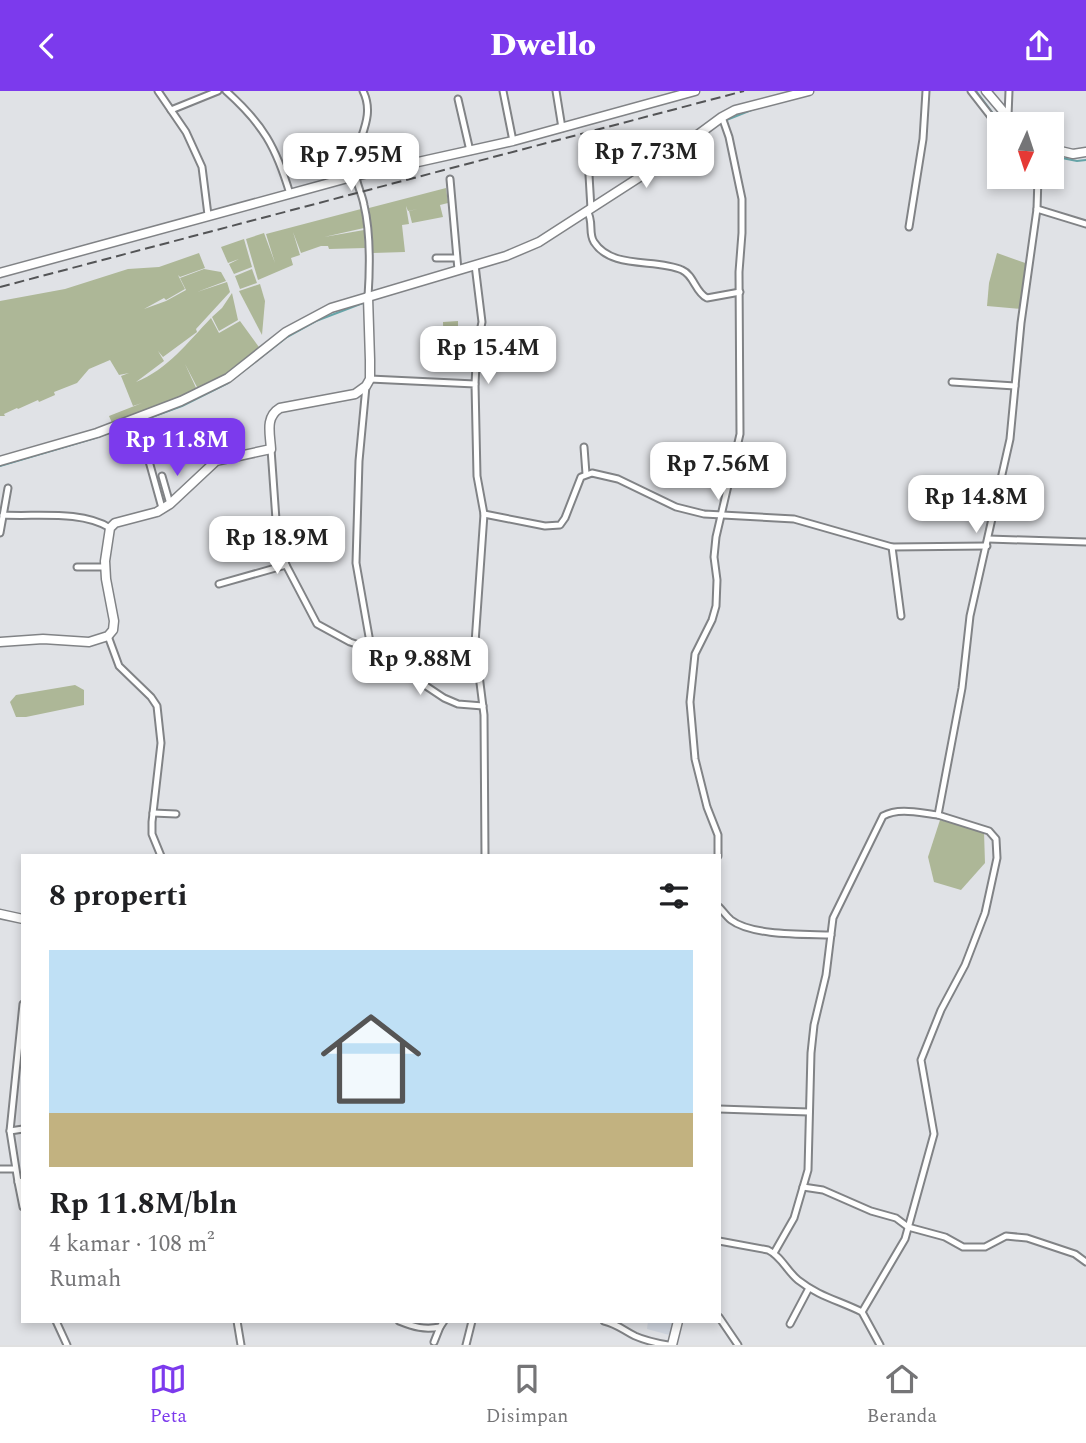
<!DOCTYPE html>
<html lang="id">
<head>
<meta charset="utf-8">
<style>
	:root { --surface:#fff; --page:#f6f6f6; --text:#202124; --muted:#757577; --line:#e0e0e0; --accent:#7c3aed }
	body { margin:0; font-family:Spectral,serif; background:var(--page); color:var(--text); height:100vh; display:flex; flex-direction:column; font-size:26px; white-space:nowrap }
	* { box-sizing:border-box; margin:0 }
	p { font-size:23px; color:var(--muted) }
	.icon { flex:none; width:38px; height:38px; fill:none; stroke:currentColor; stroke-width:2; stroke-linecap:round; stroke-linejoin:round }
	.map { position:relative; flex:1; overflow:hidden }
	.panel { position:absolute; left:21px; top:763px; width:700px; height:469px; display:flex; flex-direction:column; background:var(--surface); border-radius:0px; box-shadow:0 4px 10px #0003 }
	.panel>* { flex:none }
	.needle { width:46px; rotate:183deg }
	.fabs { position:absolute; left:987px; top:21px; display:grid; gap:14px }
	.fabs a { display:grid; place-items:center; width:77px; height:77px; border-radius:0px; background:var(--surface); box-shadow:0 4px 10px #0003; font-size:35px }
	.price { position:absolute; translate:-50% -60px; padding:0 16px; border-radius:14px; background:#fff; color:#222; font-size:23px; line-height:46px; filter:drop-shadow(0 2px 4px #0008) }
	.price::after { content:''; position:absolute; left:50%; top:42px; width:21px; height:16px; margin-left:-10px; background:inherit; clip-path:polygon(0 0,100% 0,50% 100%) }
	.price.selected { background:var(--accent); color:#fff }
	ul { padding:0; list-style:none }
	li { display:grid; align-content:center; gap:14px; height:371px; padding:0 28px }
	li span { display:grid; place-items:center; height:217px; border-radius:0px; color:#555 }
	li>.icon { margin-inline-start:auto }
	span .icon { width:126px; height:126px; fill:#fffc; stroke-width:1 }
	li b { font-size:30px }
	h2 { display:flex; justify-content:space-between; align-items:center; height:84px; padding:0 28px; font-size:30px }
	header { display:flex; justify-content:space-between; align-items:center; height:91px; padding:0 28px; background:var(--accent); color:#fff; font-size:32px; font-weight:800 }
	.dock { display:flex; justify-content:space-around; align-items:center; height:98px; border-top:2px solid var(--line); background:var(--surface); font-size:19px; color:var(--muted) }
	.dock a { display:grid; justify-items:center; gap:4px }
	.dock .selected { color:var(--accent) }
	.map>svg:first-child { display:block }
	.built { fill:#d0d6e0 }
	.green { fill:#adb797 }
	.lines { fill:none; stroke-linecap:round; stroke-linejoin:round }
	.stream { stroke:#66a4a8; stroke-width:2 }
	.street-casing { stroke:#818386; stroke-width:9 }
	.secondary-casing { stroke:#818386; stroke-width:11 }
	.street { stroke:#fff; stroke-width:5 }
	.secondary { stroke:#fff; stroke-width:8 }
	.rail { stroke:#535456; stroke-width:2; stroke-dasharray:10 5; stroke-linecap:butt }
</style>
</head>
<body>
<header><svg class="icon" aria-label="back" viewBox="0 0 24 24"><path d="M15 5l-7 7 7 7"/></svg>Dwello<svg class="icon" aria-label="share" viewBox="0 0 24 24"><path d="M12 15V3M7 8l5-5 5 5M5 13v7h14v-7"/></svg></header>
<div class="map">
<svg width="1086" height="1254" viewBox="0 0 1086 1254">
	<rect width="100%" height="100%" fill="#e0e2e6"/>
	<polygon class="built" points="648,1230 676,1232 673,1245 647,1238"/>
	<g class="green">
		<polygon points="446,97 448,112 440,114 443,126 412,132 409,120 418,118 408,120 406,115 409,133 402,134 405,161 373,162 369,117"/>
		<polygon points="361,118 364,137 324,146 364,139 365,157 329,158 328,155 321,155 301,162 293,141 300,164 291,167 293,174 258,189 246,148 264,142 275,172 266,143"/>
		<polygon points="244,148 252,176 234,183 229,173 239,168 228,172 221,156"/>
		<path d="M199 162 205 177 180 186 178 184 185 198 166 209 164 207 144 218 166 210 186 199 180 187 204 178 221 181 226 190 197 201 227 191 230 201 196 238 197 241 163 266 158 260 164 270 136 291C167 279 189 250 211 227L219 242 240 230 261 259 227 284 198 298 185 273 197 299 113 334 109 325 142 312 133 315 121 285 129 282 119 284 110 269 89 278 77 292 54 301 55 304 39 311 38 309 18 318 17 317 4 323 5 325H0V210L65 198 128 178 159 176Z"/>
		<polygon points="997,162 1028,173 1022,218 987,215 989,192"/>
		<polygon points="252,178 257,192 240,198 235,185"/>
		<polygon points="260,193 265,210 262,244 239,200"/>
		<polygon points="232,202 238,229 219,240 212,226 222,217"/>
		<polygon points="458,230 458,252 470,253 472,268 444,268 443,231"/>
		<polygon points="75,594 84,599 84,614 26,626 16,626 10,611 16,604"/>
		<polygon points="940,729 984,741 985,772 961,799 934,791 928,766"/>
	</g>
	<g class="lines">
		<g class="stream">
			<polyline points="976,0 1001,33"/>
			<polyline points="724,30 754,18"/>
			<polyline points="1052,65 1077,70 1086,69"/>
			<polyline points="141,330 182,315 228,292 287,246 316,230 363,212"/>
			<polyline points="0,375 95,347 136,332"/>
		</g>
		<g class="street-casing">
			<g id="street">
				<polyline points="158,0 186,41 202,76 208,124"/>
				<path d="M226 0C263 33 276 56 290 103"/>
				<path d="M363 0C377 28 354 50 355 78 355 91 362 102 364 114 371 143 370 176 368 206"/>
				<polyline points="503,0 513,50"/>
				<polyline points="556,0 562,37"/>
				<polyline points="971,0 999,36"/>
				<polyline points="458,8 470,60"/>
				<polyline points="171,19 218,0"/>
				<polyline points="1008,25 1009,0"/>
				<polyline points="587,50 591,118"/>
				<polyline points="450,88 458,179"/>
				<polyline points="1037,118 1086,133"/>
				<path d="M587 120C594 130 588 142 594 151 612 179 656 167 682 179 694 184 695 201 707 207L740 201"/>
				<polyline points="909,136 923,48 926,0"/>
				<polyline points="436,167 456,167"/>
				<polyline points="475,174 482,231 477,255 475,293"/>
				<polyline points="370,288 475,293 477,385 484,423 475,552 484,624 485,765"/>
				<polyline points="952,291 1015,295"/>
				<polyline points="366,295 359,370 356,472 371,557"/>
				<polyline points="137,327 162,417"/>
				<polyline points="584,356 586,383"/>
				<polyline points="271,358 277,443 286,474 317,533 350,551 389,564 407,573 416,581 423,593 444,607 458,613 483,615"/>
				<polyline points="162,385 170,413"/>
				<polyline points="484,423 545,435 560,434 565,427 581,386 592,382 618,388 676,416 704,423 794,428 892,456 987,455"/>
				<path d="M3 424C36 426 81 419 110 437"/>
				<polyline points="0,442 8,397"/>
				<polyline points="988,448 1086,451"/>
				<polyline points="892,456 901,525"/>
				<polyline points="77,476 105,476"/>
				<polyline points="219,493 286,474"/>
				<polyline points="108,545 119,575 151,606 157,615 161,652 152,731 152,743 161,765"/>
				<polyline points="153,722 176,723"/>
				<polyline points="718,765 718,744 707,716 695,668 690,611 695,563 712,529 716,515 717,489 714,466 716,446 740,343 739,181 742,142 742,108 729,46 722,26"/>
				<path d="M719 816C723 820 727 826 731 829 752 845 805 843 831 844"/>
				<polyline points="23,913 10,1040 18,1091 23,1090"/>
				<polyline points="719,1018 809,1021"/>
				<polyline points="10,1040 23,1038"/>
				<polyline points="0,1078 15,1078"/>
				<polyline points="18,1091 23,1116"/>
				<polyline points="803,1096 823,1099 871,1120 896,1127 908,1136 945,1146 963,1156 985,1156 1006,1145 1027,1147 1075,1163 1086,1171"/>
				<path d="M719 1150 768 1159C781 1165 787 1180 798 1189 818 1205 840 1210 862 1221L880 1254"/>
				<path d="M774 1162 794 1127 808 1079 811 962 814 934 826 884 833 827 883 725C899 716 920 722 938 724L962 597 970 525 1010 348 1021 232 1037 118 1038 86"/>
				<polyline points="862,1221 905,1148 934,1043 921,969 941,919 965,874 985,822 997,767 996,748 989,740 938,724"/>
				<polyline points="719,1226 738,1254"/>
				<polyline points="56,1230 67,1254"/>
				<polyline points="237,1230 241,1254"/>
				<path d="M399 1230C414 1236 424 1239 440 1236L444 1230"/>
				<path d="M604 1230C617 1233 623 1239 635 1245 646 1250 657 1252 668 1254"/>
				<polyline points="790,1233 809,1197"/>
				<polyline points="434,1251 440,1236"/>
				<polyline points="466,1254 472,1230"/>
			</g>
		</g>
		<g class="secondary-casing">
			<g id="secondary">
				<polyline points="986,0 1014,33"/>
				<polyline points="1052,58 1073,63 1086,61"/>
				<polyline points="0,182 355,85 513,50 695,0"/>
				<polyline points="0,370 97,342 181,310 228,287 286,241 331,217 506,165 539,151 646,82 722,26 735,19 809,0"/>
				<path d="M0 551 43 548 89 551 108 545 113 539 114 530 106 488 105 470 110 437 115 432 157 421 170 413 216 370 271 358C270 342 265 326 280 317L355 303 366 295 370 288V269L368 206"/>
				<polyline points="0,823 23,828"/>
				<polyline points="672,1254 678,1230"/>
			</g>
		</g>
		<use href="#street" class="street"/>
		<use href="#secondary" class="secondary"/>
		<polyline class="rail" points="0,196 744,0"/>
	</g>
</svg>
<div class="fabs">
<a><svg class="needle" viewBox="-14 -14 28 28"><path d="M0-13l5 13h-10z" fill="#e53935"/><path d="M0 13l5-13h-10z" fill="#757577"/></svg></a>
</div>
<b class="price" style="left:646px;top:99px">Rp 7.73M</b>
<b class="price" style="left:351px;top:102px">Rp 7.95M</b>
<b class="price" style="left:488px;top:295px">Rp 15.4M</b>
<b class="price selected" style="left:177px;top:387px">Rp 11.8M</b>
<b class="price" style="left:718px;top:411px">Rp 7.56M</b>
<b class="price" style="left:976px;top:444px">Rp 14.8M</b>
<b class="price" style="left:277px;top:485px">Rp 18.9M</b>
<b class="price" style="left:420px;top:606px">Rp 9.88M</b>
<section class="panel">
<h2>8 properti<svg class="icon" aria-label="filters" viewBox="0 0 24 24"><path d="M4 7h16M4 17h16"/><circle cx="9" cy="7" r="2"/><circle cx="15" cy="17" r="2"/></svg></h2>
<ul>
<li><span style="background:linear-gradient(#bfe0f5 75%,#c2b280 0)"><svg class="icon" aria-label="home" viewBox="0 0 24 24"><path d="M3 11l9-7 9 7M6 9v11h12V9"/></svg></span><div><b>Rp 11.8M/bln</b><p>4 kamar · 108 m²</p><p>Rumah</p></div></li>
</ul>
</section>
</div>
<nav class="dock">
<a class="selected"><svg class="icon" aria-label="map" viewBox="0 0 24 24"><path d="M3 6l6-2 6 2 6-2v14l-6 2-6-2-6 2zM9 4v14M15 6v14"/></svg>Peta</a>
<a><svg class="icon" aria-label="saved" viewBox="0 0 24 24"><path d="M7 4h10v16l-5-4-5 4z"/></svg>Disimpan</a>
<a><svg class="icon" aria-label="home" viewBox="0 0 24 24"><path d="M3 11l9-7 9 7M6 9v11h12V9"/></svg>Beranda</a>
</nav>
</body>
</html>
